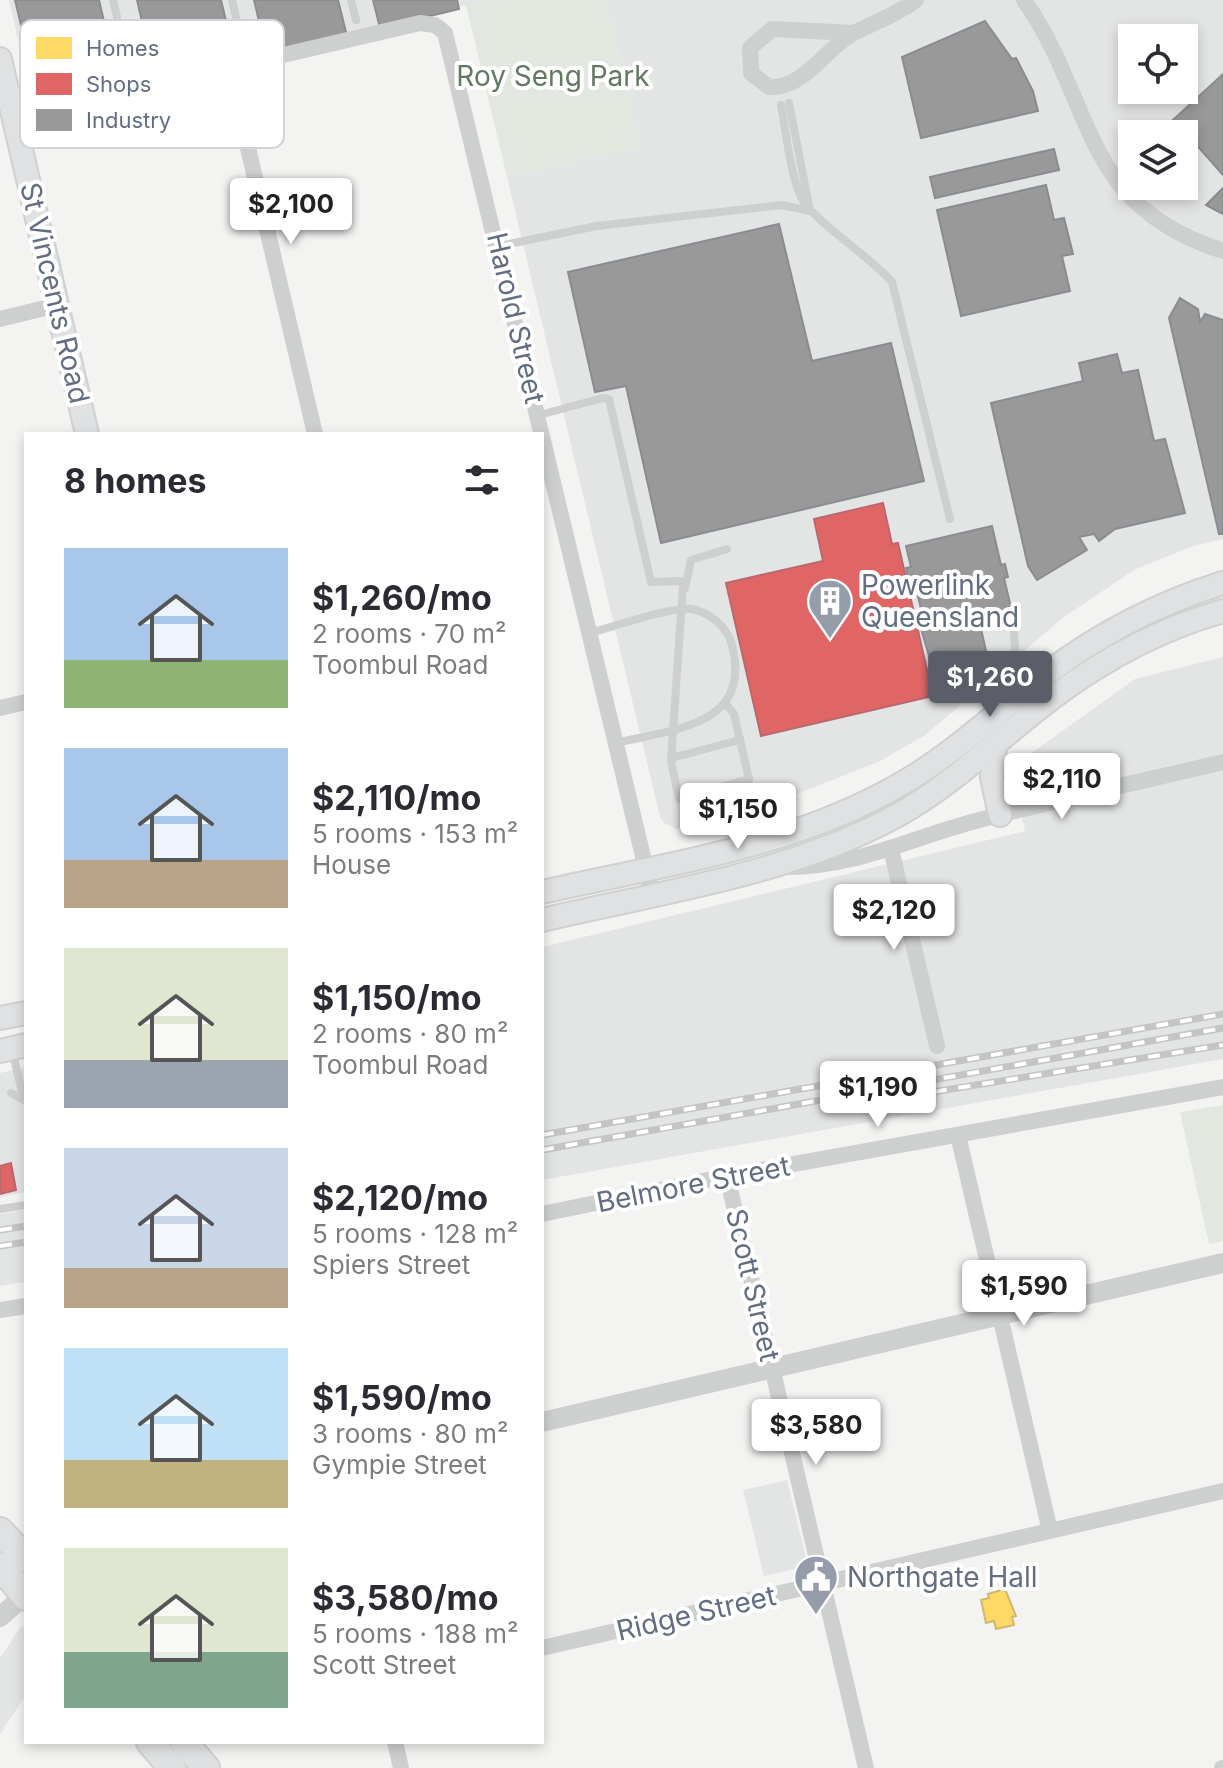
<!DOCTYPE html>
<html lang="en">
<head>
<meta charset="utf-8">
<style>
	:root { --surface:#fff; --page:#f7f7f7; --text:#2b2b33; --muted:#7c7c81; --accent:#5b5e69 }
	body { margin:0; font-family:Inter,sans-serif; background:var(--page); color:var(--text); height:100vh; display:flex; flex-direction:column; font-size:30px; white-space:nowrap }
	* { box-sizing:border-box; margin:0 }
	p { font-size:26px; color:var(--muted) }
	.icon { flex:none; width:44px; height:44px; fill:none; stroke:currentColor; stroke-width:2; stroke-linecap:round; stroke-linejoin:round }
	.map { position:relative; flex:1; overflow:hidden }
	.side { position:absolute; left:24px; top:432px; width:520px; height:1312px; display:flex; flex-direction:column; background:var(--surface); border-radius:0px; box-shadow:0 4px 12px #0003 }
	.side>* { flex:none }
	.fabs { position:absolute; left:1118px; top:24px; display:grid; gap:16px }
	.fabs a { display:grid; place-items:center; width:80px; height:80px; border-radius:0px; background:var(--surface); box-shadow:0 4px 12px #0003; font-size:40px }
	.price { position:absolute; translate:-50% -68px; padding:0 18px; border-radius:8px; background:#fff; color:#222; font-size:26px; line-height:52px; filter:drop-shadow(0 2px 4px #0008) }
	.price::after { content:''; position:absolute; left:50%; top:48px; width:24px; height:18px; margin-left:-12px; background:inherit; clip-path:polygon(0 0,100% 0,50% 100%) }
	.price.current { background:var(--accent); color:#fff }
	ul { padding:0; list-style:none }
	li { display:flex; align-items:center; gap:24px; height:200px; padding:0 40px }
	li span { display:grid; place-items:center; flex:none; width:224px; height:160px; border-radius:0px; color:#555 }
	li>.icon { margin-inline-start:auto }
	span .icon { width:96px; height:96px; fill:#fffc; stroke-width:1 }
	li b { font-size:34px }
	h2 { display:flex; justify-content:space-between; align-items:center; height:96px; padding:0 40px; font-size:34px }
	.map>svg:first-child { display:block }
	.built { fill:#e3e4e4; fill-rule:evenodd }
	.green { fill:#e2e7e0 }
	.homes { fill:#ffd966; stroke:#d0b96f; stroke-width:2 }
	.shops { fill:#e06666; stroke:#ba686f; stroke-width:2 }
	.industry { fill:#999; stroke:#898c92; stroke-width:2 }
	.lines { fill:none; stroke-linecap:round; stroke-linejoin:round }
	.secondary-casing { stroke:#cfd1d1; stroke-width:26 }
	.trunk-casing { stroke:#d0d1d1; stroke-width:30 }
	.service { stroke:#cecfcf; stroke-width:8 }
	.minor { stroke:#cecfcf; stroke-width:16 }
	.tertiary { stroke:#cecfcf; stroke-width:20 }
	.secondary { stroke:#e0e1e2; stroke-width:22 }
	.trunk { stroke:#e0e1e2; stroke-width:26 }
	.rail-casing { stroke:#c3c4c5; stroke-width:7 }
	.rail { stroke:#fff; stroke-width:4; stroke-dasharray:12; stroke-linecap:butt }
	.labels { text-anchor:middle; stroke-width:8; stroke-linejoin:round; paint-order:stroke }
	.park-label { font-size:28px; fill:#627a62; stroke:#fff }
	.street-label { font-size:28px; fill:#636e83; stroke:#fff }
	.poi-label { font-size:28px; fill:#636e83; stroke:#fff; text-anchor:start }
	.key { fill:#fff; stroke:#d0d4da; stroke-width:2 }
	.key-label { font-size:22px; fill:#636e83 }
</style>
</head>
<body>
<div class="map">
<svg width="1223" height="1768" viewBox="0 0 1223 1768">
	<rect width="100%" height="100%" fill="#f3f4f2"/>
	<g class="built">
		<polygon points="9,0 489,0 33,105"/>
		<path d="M606 0H1223V539L1193 546 1134 570 1064 617 924 736 878 762 797 794 677 829 664 823 660 817 507 177 640 147ZM1132 38H1184V90H1132ZM1132 134H1184V186H1132Z"/>
		<polygon points="1223,657 1223,1059 542,1180 542,947 1025,831 1012,767 1135,679"/>
		<polygon points="26,1067 26,1192 0,1197 0,1073"/>
		<polygon points="26,1210 26,1282 0,1286 0,1214"/>
		<polygon points="787,1480 808,1566 764,1576 743,1490"/>
		<polygon points="22,1625 26,1630 26,1695 0,1734 0,1658"/>
	</g>
	<g class="green">
		<polygon points="489,0 606,0 640,147 507,177 466,5"/>
		<polygon points="1223,1105 1223,1241 1209,1244 1180,1112"/>
	</g>
	<polygon class="homes" points="1005,1589 1016,1616 1012,1617 1014,1625 996,1629 994,1621 986,1623 981,1600 989,1598 988,1594"/>
	<g class="shops">
		<polygon points="883,503 892,544 898,543 933,696 761,736 726,583 823,561 814,519"/>
		<polygon points="11,1163 16,1190 0,1194 0,1166"/>
	</g>
	<g class="industry">
		<polygon points="15,0 99,0 120,90 41,109"/>
		<polygon points="137,0 221,0 236,62 156,81"/>
		<polygon points="254,0 338,0 347,36 267,55"/>
		<polygon points="373,0 457,0 459,9 380,28"/>
		<polygon points="985,21 1012,59 1016,58 1033,91 1038,111 921,138 902,57"/>
		<polygon points="1223,74 1223,175 1186,133 1163,134 1161,131"/>
		<polygon points="1054,149 1059,170 935,198 930,177"/>
		<polygon points="1046,185 1054,220 1064,218 1073,254 1062,256 1070,291 961,316 937,210"/>
		<polygon points="1223,188 1223,214 1206,205"/>
		<polygon points="779,224 812,361 891,343 924,481 661,543 626,386 595,392 568,272"/>
		<polygon points="1180,298 1198,309 1200,322 1205,314 1223,320 1223,534 1219,534 1169,318"/>
		<polygon points="1117,354 1122,373 1138,370 1154,441 1165,439 1185,513 1115,529 1099,541 1094,534 1079,537 1087,550 1037,580 1028,566 991,403 1083,381 1079,363"/>
		<polygon points="992,526 1001,565 1005,564 1008,577 1004,578 1013,616 980,624 988,660 934,673 919,622 924,621 914,580 909,582 906,568 911,567 906,546"/>
	</g>
	<g class="lines">
		<g class="secondary-casing">
			<g id="secondary">
				<polyline points="0,59 87,434"/>
				<polyline points="995,745 992,778 1000,815"/>
				<path d="M542 892C665 864 796 847 906 781 957 751 999 710 1046 674 1099 634 1159 603 1223 583"/>
				<path d="M542 920C660 892 788 875 896 816 955 784 1002 735 1056 695 1106 658 1163 628 1223 611"/>
				<polyline points="0,1018 26,1013"/>
				<polyline points="0,1051 26,1045"/>
			</g>
		</g>
		<g class="trunk-casing">
			<g id="trunk">
				<polyline points="0,1531 26,1559"/>
				<polyline points="0,1566 26,1597"/>
				<polyline points="150,1742 172,1768"/>
				<polyline points="184,1742 206,1768"/>
			</g>
		</g>
		<g class="service">
			<polyline points="113,0 128,64"/>
			<polyline points="232,0 242,42"/>
			<polyline points="351,0 356,20"/>
			<polyline points="789,103 810,211"/>
			<path d="M781 105C786 131 790 173 801 197 811 219 871 257 892 282L950 519"/>
			<polyline points="499,246 597,226 782,205 810,211"/>
			<polyline points="539,415 603,398 609,399 651,582 680,581 683,585 671,761 679,799 749,779 734,714 725,703"/>
			<polyline points="685,588 691,560 727,549"/>
			<path d="M590 633C612 627 673 606 692 609 711 613 727 627 732 645 753 726 674 729 616 743"/>
			<polyline points="1016,664 1041,674"/>
			<polyline points="1008,698 1016,664 1014,633"/>
			<polyline points="671,758 740,740"/>
			<polyline points="12,1050 24,1100"/>
			<polyline points="11,1093 24,1100"/>
			<polyline points="0,1209 26,1205"/>
		</g>
		<g class="minor">
			<path d="M1024 0C1097 106 1079 205 1223 251"/>
			<path d="M853 33 772 29 750 48 751 73 769 87C805 89 825 48 854 33 875 22 896 15 916 0"/>
			<polyline points="229,67 315,434"/>
			<polyline points="14,118 420,23 435,25 445,33 652,894"/>
			<polyline points="0,319 57,305"/>
			<polyline points="0,708 26,702"/>
			<polyline points="891,849 937,1046"/>
			<path d="M783 867C849 869 909 839 972 822 1055 800 1139 782 1223 762"/>
			<polyline points="958,1135 1050,1531"/>
			<polyline points="727,1176 866,1768"/>
			<polyline points="542,1214 727,1176 1223,1087"/>
			<polyline points="0,1310 26,1306"/>
			<polyline points="542,1648 1223,1491"/>
			<polyline points="395,1742 401,1768"/>
			<polyline points="1222,1768 1223,1768"/>
		</g>
		<g class="tertiary">
			<polyline points="542,1422 1223,1263"/>
			<polyline points="0,1617 26,1594"/>
		</g>
		<use href="#secondary" class="secondary"/>
		<use href="#trunk" class="trunk"/>
		<g class="rail-casing">
			<g id="rail">
				<polyline points="840,1107 1223,1045"/>
				<polyline points="542,1135 1223,1014"/>
				<polyline points="542,1150 1223,1028"/>
				<polyline points="0,1230 26,1226"/>
				<polyline points="0,1246 26,1242"/>
			</g>
		</g>
		<use href="#rail" class="rail"/>
	</g>
	<defs>
		<g id="building-pin" transform="scale(2.3)"><path d="M0 17L-7.5 6A9.5 9.5 0 1 1 7.5 6Z" fill="#959daa" stroke="#fff"/><path d="M-4-6H4V6H1V3H-1V6H-4ZM-2.5-4.3h1.7v1.8h-1.7ZM.8-4.3h1.7v1.8H.8ZM-2.5-1h1.7V.8h-1.7ZM.8-1h1.7V.8H.8Z" fill="#fff"/></g>
		<g id="civic-pin" transform="scale(2.3)"><path d="M0 17L-7.5 6A9.5 9.5 0 1 1 7.5 6Z" fill="#959daa" stroke="#fff"/><path d="M-.6-6.5H3V-4.5H.6V-3L4-1V1h2V6H-6V1h2V-1L-.6-3ZM-1.2 2.5V6h2.4V2.5Z" fill="#fff"/></g>
	</defs>
	<g fill-rule="evenodd">
		<use href="#building-pin" x="830" y="601"/>
		<use href="#civic-pin" x="816" y="1577"/>
	</g>
	<g class="labels">
		<g class="park-label">
			<text x="553" y="86">Roy Seng Park</text>
		</g>
		<g class="street-label">
			<text transform="translate(55 293) rotate(77)" y="10">St Vincents Road</text>
			<text transform="translate(516 318) rotate(77)" y="10">Harold Street</text>
			<text transform="translate(693 1184) rotate(-11)" y="10">Belmore Street</text>
			<text transform="translate(753 1285) rotate(77)" y="10">Scott Street</text>
			<text transform="translate(696 1613) rotate(-13)" y="10">Ridge Street</text>
		</g>
		<g class="poi-label">
			<text x="861" y="595">Powerlink<tspan x="861" dy="32">Queensland</tspan></text>
			<text x="847" y="1587">Northgate Hall</text>
		</g>
	</g>
	<rect x="20" y="20" width="264" height="128" rx="12" class="key"/>
	<rect x="36" y="37" width="36" height="22" fill="#ffd966"/>
	<rect x="36" y="73" width="36" height="22" fill="#e06666"/>
	<rect x="36" y="109" width="36" height="22" fill="#999"/>
	<g class="key-label">
		<text x="86" y="56">Homes</text>
		<text x="86" y="92">Shops</text>
		<text x="86" y="128">Industry</text>
	</g>
</svg>
<div class="fabs">
<a><svg class="icon" aria-label="locate" viewBox="0 0 24 24"><circle cx="12" cy="12" r="6"/><path d="M12 2v4M12 18v4M2 12h4M18 12h4"/></svg></a>
<a><svg class="icon" aria-label="layers" viewBox="0 0 24 24"><path d="M12 4l9 5-9 5-9-5zM3 14l9 5 9-5"/></svg></a>
</div>
<b class="price" style="left:291px;top:246px">$2,100</b>
<b class="price current" style="left:990px;top:719px">$1,260</b>
<b class="price" style="left:1062px;top:821px">$2,110</b>
<b class="price" style="left:738px;top:851px">$1,150</b>
<b class="price" style="left:894px;top:952px">$2,120</b>
<b class="price" style="left:878px;top:1129px">$1,190</b>
<b class="price" style="left:1024px;top:1328px">$1,590</b>
<b class="price" style="left:816px;top:1467px">$3,580</b>
<section class="side">
<h2>8 homes<svg class="icon" aria-label="filters" viewBox="0 0 24 24"><path d="M4 7h16M4 17h16"/><circle cx="9" cy="7" r="2"/><circle cx="15" cy="17" r="2"/></svg></h2>
<ul>
<li><span style="background:linear-gradient(#a9c7e8 70%,#8fb573 0)"><svg class="icon" aria-label="home" viewBox="0 0 24 24"><path d="M3 11l9-7 9 7M6 9v11h12V9"/></svg></span><div><b>$1,260/mo</b><p>2 rooms · 70 m²</p><p>Toombul Road</p></div></li>
<li><span style="background:linear-gradient(#a9c7e8 70%,#b9a48a 0)"><svg class="icon" aria-label="home" viewBox="0 0 24 24"><path d="M3 11l9-7 9 7M6 9v11h12V9"/></svg></span><div><b>$2,110/mo</b><p>5 rooms · 153 m²</p><p>House</p></div></li>
<li><span style="background:linear-gradient(#dfe7d0 70%,#9aa5b1 0)"><svg class="icon" aria-label="home" viewBox="0 0 24 24"><path d="M3 11l9-7 9 7M6 9v11h12V9"/></svg></span><div><b>$1,150/mo</b><p>2 rooms · 80 m²</p><p>Toombul Road</p></div></li>
<li><span style="background:linear-gradient(#c9d6e8 75%,#b9a48a 0)"><svg class="icon" aria-label="home" viewBox="0 0 24 24"><path d="M3 11l9-7 9 7M6 9v11h12V9"/></svg></span><div><b>$2,120/mo</b><p>5 rooms · 128 m²</p><p>Spiers Street</p></div></li>
<li><span style="background:linear-gradient(#bfe0f5 70%,#c2b280 0)"><svg class="icon" aria-label="home" viewBox="0 0 24 24"><path d="M3 11l9-7 9 7M6 9v11h12V9"/></svg></span><div><b>$1,590/mo</b><p>3 rooms · 80 m²</p><p>Gympie Street</p></div></li>
<li><span style="background:linear-gradient(#dfe7d0 65%,#7fa58c 0)"><svg class="icon" aria-label="home" viewBox="0 0 24 24"><path d="M3 11l9-7 9 7M6 9v11h12V9"/></svg></span><div><b>$3,580/mo</b><p>5 rooms · 188 m²</p><p>Scott Street</p></div></li>
</ul>
</section>
</div>
</body>
</html>
